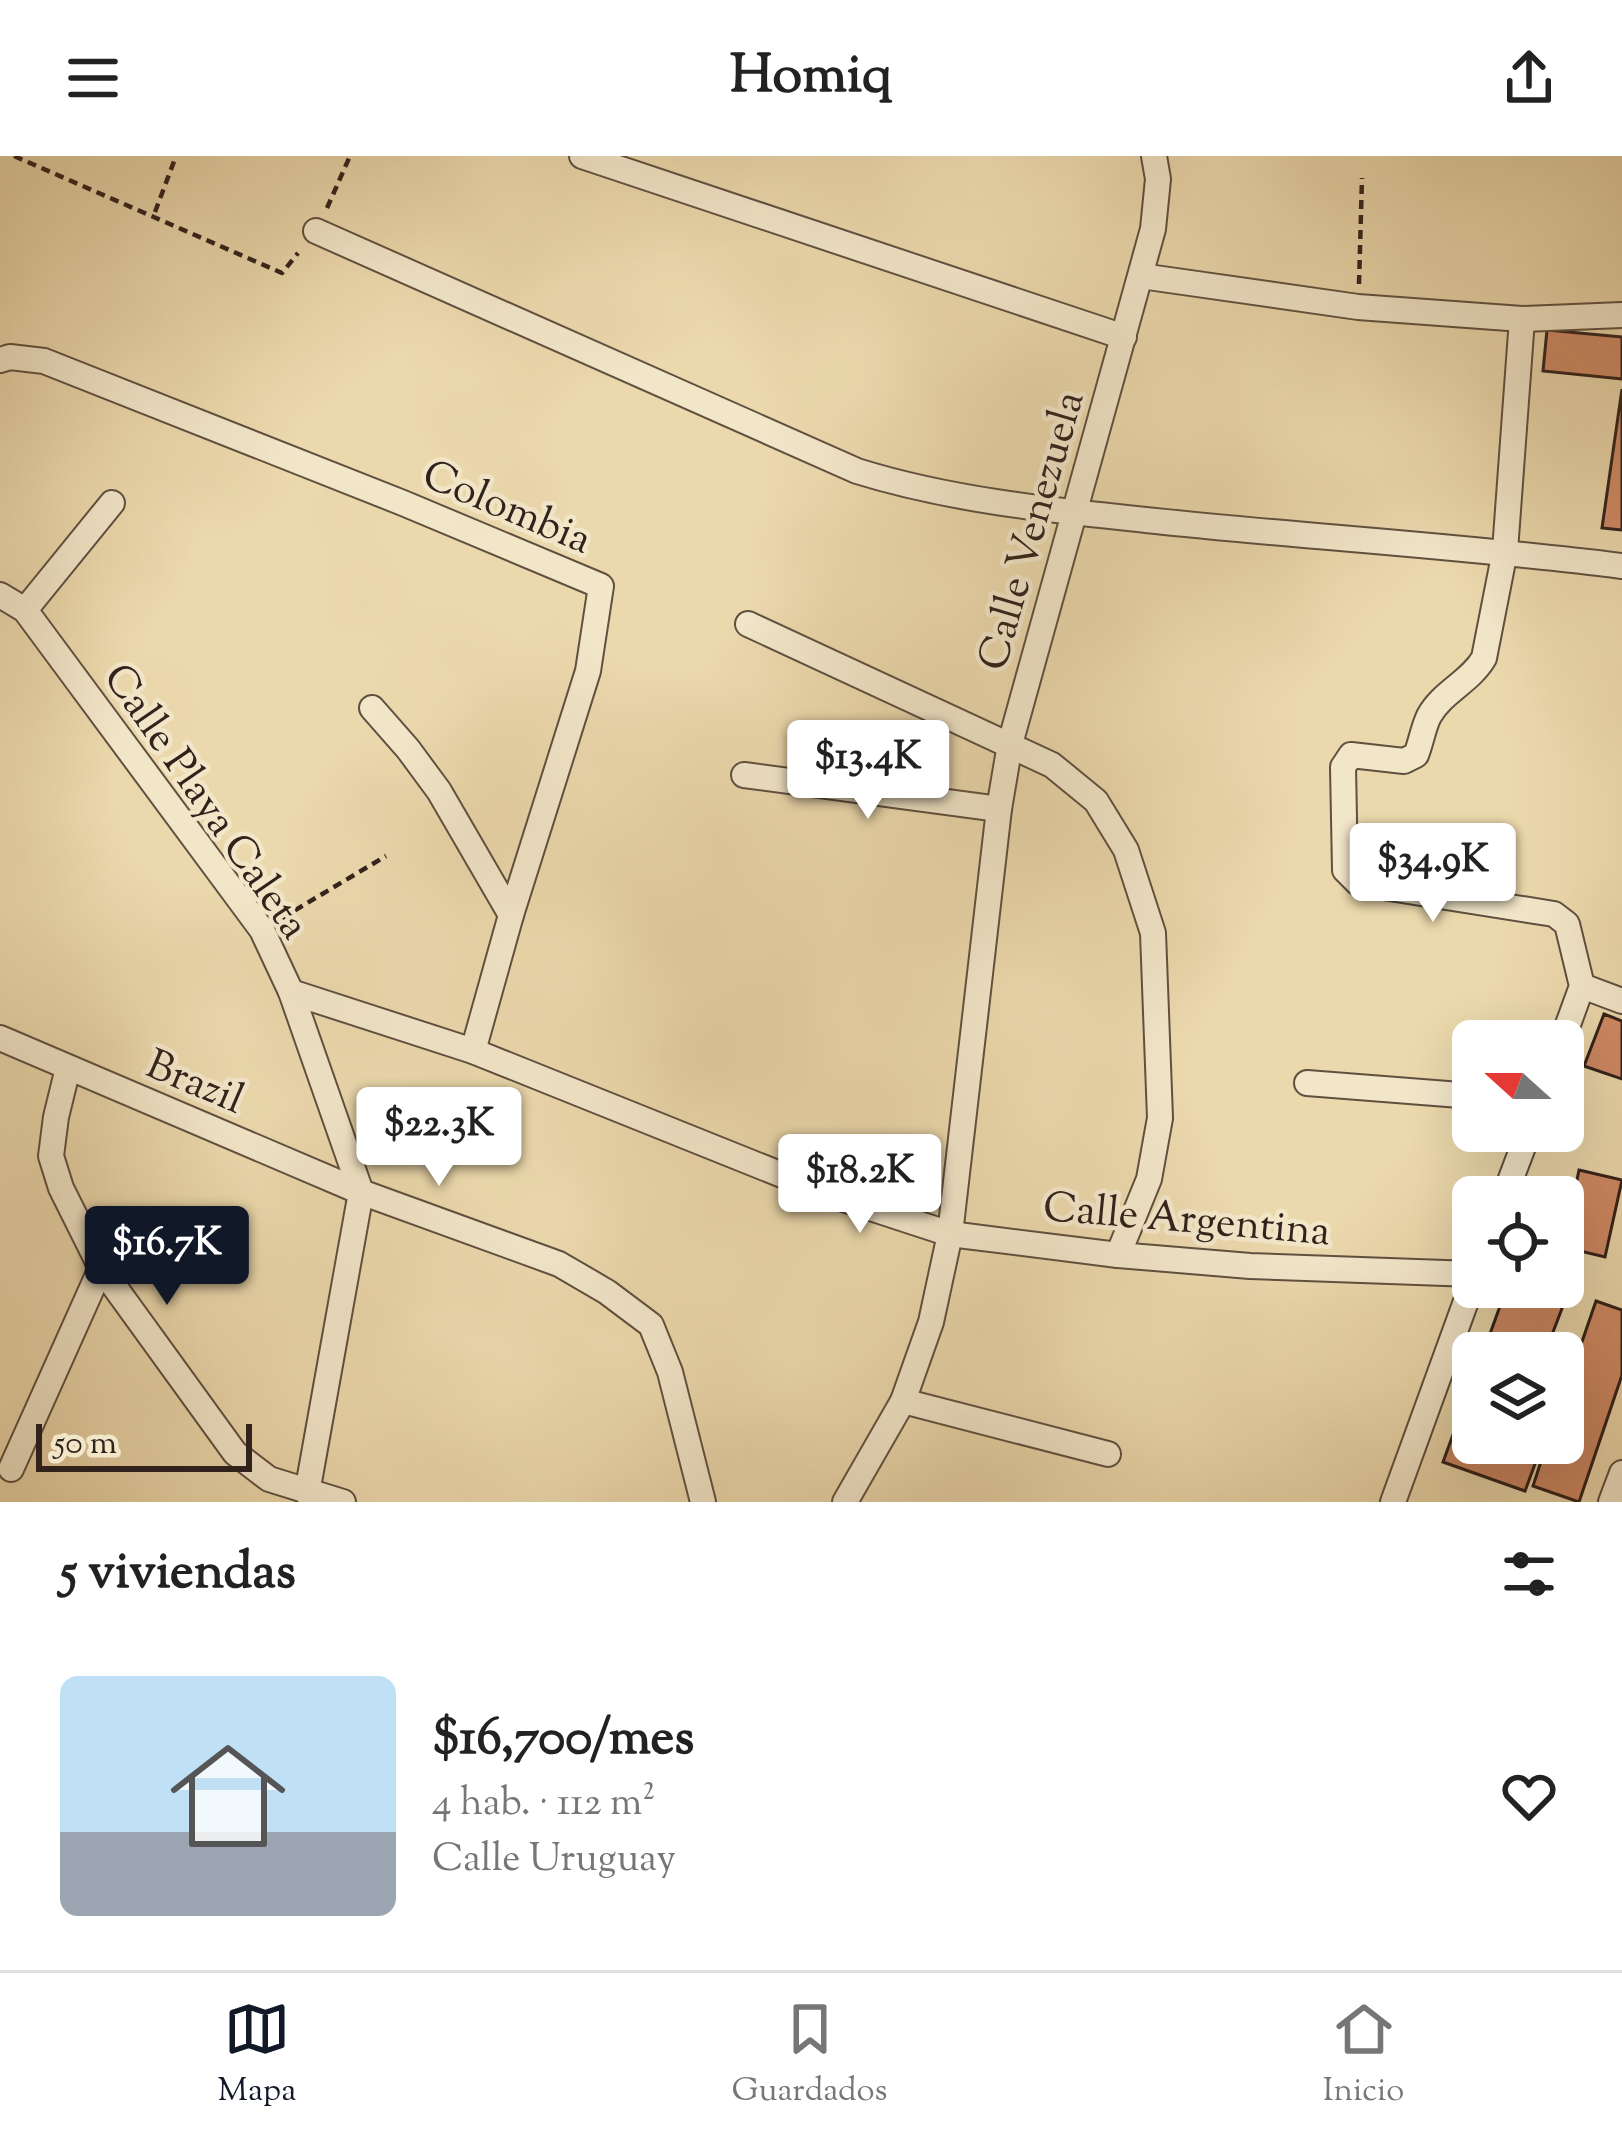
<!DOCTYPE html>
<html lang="es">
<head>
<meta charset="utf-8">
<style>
	:root { --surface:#fff; --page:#f6f6f6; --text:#222; --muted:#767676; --line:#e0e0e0; --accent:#111827 }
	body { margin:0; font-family:"Sorts Mill Goudy",serif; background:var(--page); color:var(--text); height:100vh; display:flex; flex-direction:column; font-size:45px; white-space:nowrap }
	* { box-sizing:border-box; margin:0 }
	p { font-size:39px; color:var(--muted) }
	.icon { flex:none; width:66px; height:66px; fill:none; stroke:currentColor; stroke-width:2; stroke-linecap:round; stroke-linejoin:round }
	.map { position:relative; height:1346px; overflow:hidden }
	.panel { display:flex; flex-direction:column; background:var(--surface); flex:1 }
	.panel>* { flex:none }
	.needle { width:78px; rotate:291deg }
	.fabs { position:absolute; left:1452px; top:864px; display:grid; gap:24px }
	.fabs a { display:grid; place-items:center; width:132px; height:132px; border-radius:18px; background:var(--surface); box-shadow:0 12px 48px #0002; font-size:60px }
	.scale { position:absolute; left:36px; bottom:30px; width:216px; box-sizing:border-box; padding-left:12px; border:6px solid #32221c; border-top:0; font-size:33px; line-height:42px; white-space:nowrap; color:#32221c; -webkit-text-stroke:9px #f2e6c9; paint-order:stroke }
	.price { position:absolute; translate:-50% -102px; padding:0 27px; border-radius:12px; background:#fff; color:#222; font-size:39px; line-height:78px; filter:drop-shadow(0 3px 6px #0008) }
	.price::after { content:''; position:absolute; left:50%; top:72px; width:36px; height:27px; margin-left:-18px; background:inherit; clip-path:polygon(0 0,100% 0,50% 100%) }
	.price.current { background:var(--accent); color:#fff }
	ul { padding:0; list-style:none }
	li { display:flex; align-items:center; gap:36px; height:300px; padding:0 60px }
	li span { display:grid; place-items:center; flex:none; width:336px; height:240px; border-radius:18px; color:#555 }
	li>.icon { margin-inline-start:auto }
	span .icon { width:144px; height:144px; fill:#fffc; stroke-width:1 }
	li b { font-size:51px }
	h2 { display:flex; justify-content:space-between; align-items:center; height:144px; padding:0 60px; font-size:51px }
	header { display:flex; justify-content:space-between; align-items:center; height:156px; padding:0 60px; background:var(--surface); font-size:54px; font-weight:700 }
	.dock { display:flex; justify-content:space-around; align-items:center; height:168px; border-top:3px solid var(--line); background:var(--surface); font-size:33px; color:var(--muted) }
	.dock a { display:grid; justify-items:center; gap:6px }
	.dock .current { color:var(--accent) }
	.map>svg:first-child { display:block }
	.building { fill:#cf8b66; stroke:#32221c; stroke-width:3 }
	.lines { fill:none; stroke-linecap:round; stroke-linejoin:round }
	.minor-casing { stroke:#605040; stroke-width:28 }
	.path { stroke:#32221c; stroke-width:4.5; stroke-dasharray:9 6; stroke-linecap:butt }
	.minor { stroke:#f2e6c9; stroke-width:24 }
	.labels { text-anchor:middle; stroke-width:9; stroke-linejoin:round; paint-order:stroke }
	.street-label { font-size:42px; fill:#32221c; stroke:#f2e6c9 }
</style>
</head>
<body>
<header><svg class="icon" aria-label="menu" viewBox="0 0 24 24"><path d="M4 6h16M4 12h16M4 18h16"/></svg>Homiq<svg class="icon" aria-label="share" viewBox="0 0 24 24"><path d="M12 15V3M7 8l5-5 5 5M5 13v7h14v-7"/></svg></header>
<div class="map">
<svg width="1622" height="1346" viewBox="0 0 1622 1346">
	<rect width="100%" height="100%" fill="#ebd8ac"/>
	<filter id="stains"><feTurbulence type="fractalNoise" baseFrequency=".00167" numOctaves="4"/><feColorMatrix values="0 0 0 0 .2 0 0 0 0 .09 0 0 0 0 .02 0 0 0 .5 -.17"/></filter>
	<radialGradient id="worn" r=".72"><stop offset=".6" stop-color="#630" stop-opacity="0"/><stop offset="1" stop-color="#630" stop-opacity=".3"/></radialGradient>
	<g class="building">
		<polygon points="1547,174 1622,181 1622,223 1543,215"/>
		<polygon points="1622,233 1622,374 1602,372"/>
		<polygon points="1604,858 1622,865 1622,923 1584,910"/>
		<polygon points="1579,1014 1622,1024 1605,1101 1563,1091"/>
		<polygon points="1507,1131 1536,1131 1566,1142 1545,1197 1483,1197"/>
		<polygon points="1596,1145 1622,1154 1622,1219 1579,1346 1533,1330 1547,1287 1563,1287 1563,1241"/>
		<polygon points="1473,1224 1473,1287 1542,1289 1525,1335 1443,1306"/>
	</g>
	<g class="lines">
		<g class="minor-casing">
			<g id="minor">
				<polyline points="582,0 1124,181"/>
				<path d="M316 75 857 315C950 344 1049 354 1146 364 1305 381 1464 390 1622 410"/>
				<polyline points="1141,120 1358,151 1522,163 1622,159"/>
				<path d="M1522 163 1505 395 1484 502C1470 526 1442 536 1429 560 1423 572 1421 587 1416 599L1404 605 1351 599 1343 611 1345 714 1358 727 1554 758 1567 768 1582 830 1562 885"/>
				<polyline points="0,204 10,201 44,205 403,347 601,430 588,515 511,759 473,895"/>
				<polyline points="0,439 25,454 262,774 291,836 361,1036 307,1337"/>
				<polyline points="25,454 112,347"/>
				<polyline points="748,468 1052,609 1096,645 1126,694 1153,777 1160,962 1149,1023 1118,1099"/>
				<polyline points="372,552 408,593 439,635 511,759"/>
				<polyline points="744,619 999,653"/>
				<polyline points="1582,830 1622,845"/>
				<polyline points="291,836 473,895 837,1041 950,1078 1118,1099 1250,1110 1473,1118"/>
				<polyline points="0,882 361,1036 559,1108 607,1136 651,1169 670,1216 703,1346"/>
				<polyline points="68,912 56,961 51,1000 61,1032 101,1112 235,1297 269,1323 343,1346"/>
				<polyline points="1307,927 1473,940"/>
				<polyline points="1504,1041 1529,975"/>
				<polyline points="903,1245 1108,1298"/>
				<polyline points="11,1313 101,1112"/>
				<polyline points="845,1346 903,1245 931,1166 950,1078 999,653 1010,588 1153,73 1158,23 1154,0"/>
				<polyline points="1393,1346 1473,1126"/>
				<polyline points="1611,1346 1622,1317"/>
			</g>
		</g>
		<g class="path">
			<polyline points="14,0 282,117 298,97"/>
			<polyline points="327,52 350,0"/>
			<polyline points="155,56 176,0"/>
			<polyline points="1359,128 1362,22"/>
			<polyline points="282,762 386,700"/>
		</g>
		<use href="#minor" class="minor"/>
	</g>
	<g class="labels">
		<g class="street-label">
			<text transform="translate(508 349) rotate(23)" y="15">Colombia</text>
			<text transform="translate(1029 374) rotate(-74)" y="15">Calle Venezuela</text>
			<text transform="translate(208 644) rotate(55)" y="15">Calle Playa Caleta</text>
			<text transform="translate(196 924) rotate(23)" y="15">Brazil</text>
			<text transform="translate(1187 1061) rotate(5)" y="15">Calle Argentina</text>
		</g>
	</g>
	<rect width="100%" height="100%" filter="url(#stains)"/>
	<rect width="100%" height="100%" fill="url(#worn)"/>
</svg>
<div class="fabs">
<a><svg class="needle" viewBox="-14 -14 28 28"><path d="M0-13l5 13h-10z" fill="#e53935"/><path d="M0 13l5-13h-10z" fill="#767676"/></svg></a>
<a><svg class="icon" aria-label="locate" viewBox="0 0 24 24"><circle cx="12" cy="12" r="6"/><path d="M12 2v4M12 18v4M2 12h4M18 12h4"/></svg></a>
<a><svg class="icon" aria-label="layers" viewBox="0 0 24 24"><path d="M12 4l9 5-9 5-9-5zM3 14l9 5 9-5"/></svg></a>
</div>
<div class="scale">50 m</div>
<b class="price" style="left:868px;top:666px">$13.4K</b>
<b class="price" style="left:1433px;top:769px">$34.9K</b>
<b class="price" style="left:439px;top:1033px">$22.3K</b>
<b class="price" style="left:860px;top:1080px">$18.2K</b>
<b class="price current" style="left:167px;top:1152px">$16.7K</b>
</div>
<section class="panel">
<h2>5 viviendas<svg class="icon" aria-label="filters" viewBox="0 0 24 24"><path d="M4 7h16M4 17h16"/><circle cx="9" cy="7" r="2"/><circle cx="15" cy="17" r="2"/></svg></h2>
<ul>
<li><span style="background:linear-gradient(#bfe0f5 65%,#9aa5b1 0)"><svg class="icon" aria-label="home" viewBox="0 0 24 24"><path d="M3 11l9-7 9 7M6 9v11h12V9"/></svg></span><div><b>$16,700/mes</b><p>4 hab. · 112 m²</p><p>Calle Uruguay</p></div><svg class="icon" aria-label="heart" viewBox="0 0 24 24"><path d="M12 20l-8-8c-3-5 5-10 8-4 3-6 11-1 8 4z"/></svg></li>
</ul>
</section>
<nav class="dock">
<a class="current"><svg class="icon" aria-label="map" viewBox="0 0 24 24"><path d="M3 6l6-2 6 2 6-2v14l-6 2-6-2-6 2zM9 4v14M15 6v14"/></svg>Mapa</a>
<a><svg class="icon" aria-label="saved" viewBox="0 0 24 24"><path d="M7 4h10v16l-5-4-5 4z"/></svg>Guardados</a>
<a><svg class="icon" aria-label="home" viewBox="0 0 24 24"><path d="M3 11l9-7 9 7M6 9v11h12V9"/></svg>Inicio</a>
</nav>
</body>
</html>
